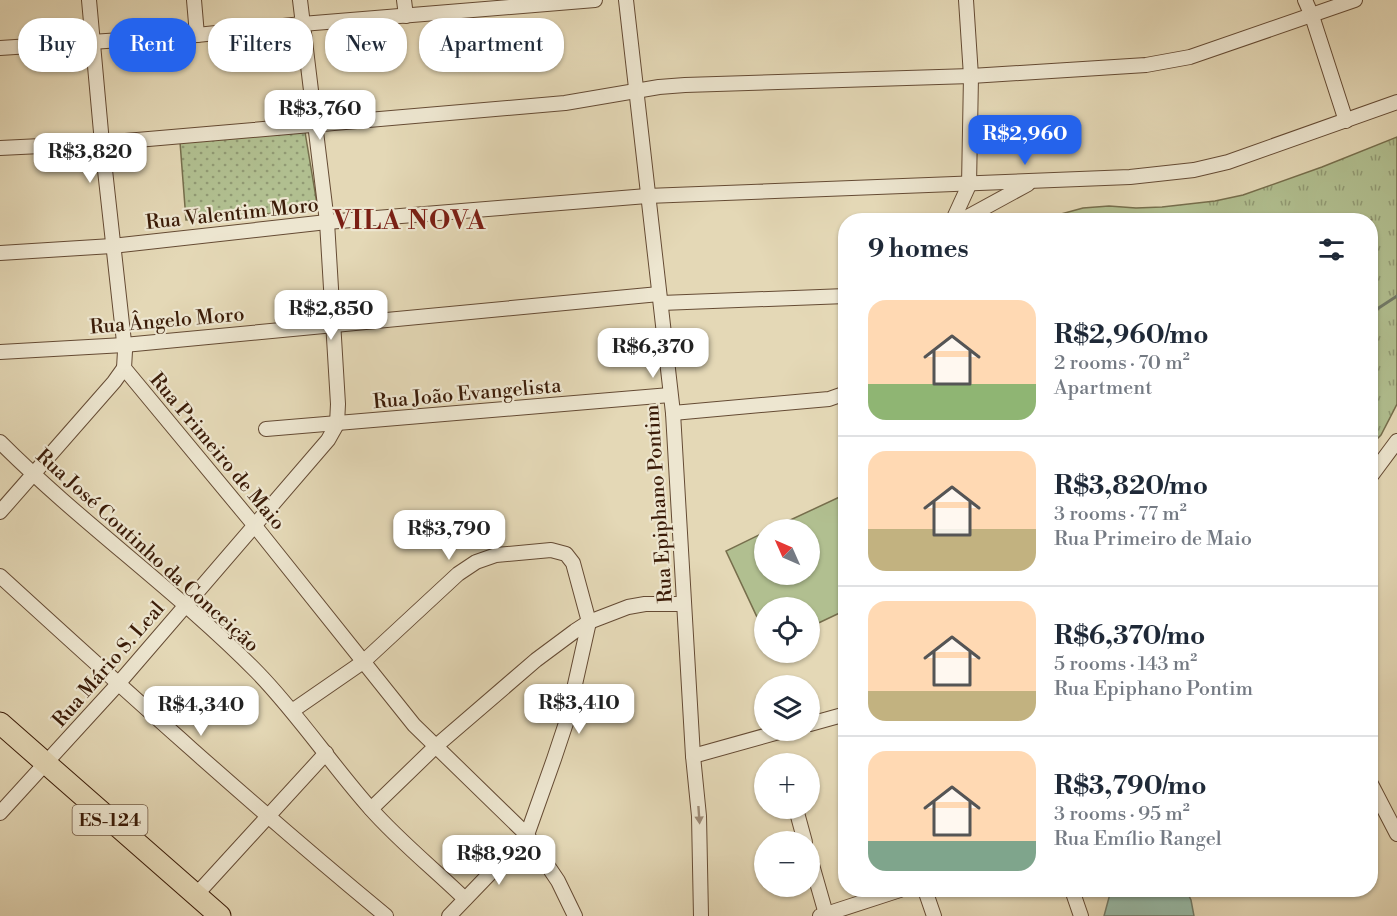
<!DOCTYPE html>
<html lang="en">
<head>
<meta charset="utf-8">
<style>
	:root { --surface:#fff; --page:#f6f6f7; --text:#1f2937; --muted:#747a83; --line:#e0e1e3; --accent:#2563eb }
	body { margin:0; font-family:"Libre Bodoni",serif; background:var(--page); color:var(--text); height:100vh; display:flex; flex-direction:column; font-size:22px; white-space:nowrap }
	* { box-sizing:border-box; margin:0 }
	p { font-size:20px; color:var(--muted) }
	.icon { flex:none; width:33px; height:33px; fill:none; stroke:currentColor; stroke-width:2; stroke-linecap:round; stroke-linejoin:round }
	.map { position:relative; flex:1; overflow:hidden }
	.sheet { position:absolute; left:838px; top:213px; width:540px; height:684px; display:flex; flex-direction:column; background:var(--surface); border-radius:24px; box-shadow:0 2px 4px #0004 }
	.sheet>* { flex:none }
	.guide { position:absolute; left:18px; top:18px; width:570px; height:54px; display:flex; gap:12px }
	.needle { width:39px; rotate:315deg }
	.controls { position:absolute; left:754px; top:519px; display:grid; gap:12px }
	.controls a { display:grid; place-items:center; width:66px; height:66px; border-radius:50%; background:var(--surface); box-shadow:0 2px 4px #0004; font-size:30px }
	.price { position:absolute; translate:-50% -51px; padding:0 14px; border-radius:12px; background:#fff; color:#222; font-size:20px; line-height:39px; filter:drop-shadow(0 2px 3px #0008) }
	.price::after { content:''; position:absolute; left:50%; top:36px; width:18px; height:14px; margin-left:-9px; background:inherit; clip-path:polygon(0 0,100% 0,50% 100%) }
	.price.active { background:var(--accent); color:#fff }
	ul { padding:0; list-style:none }
	li { display:flex; align-items:center; gap:18px; height:150px; padding:0 30px }
	li+li { border-top:2px solid var(--line) }
	li span { display:grid; place-items:center; flex:none; width:168px; height:120px; border-radius:18px; color:#555 }
	li>.icon { margin-inline-start:auto }
	span .icon { width:72px; height:72px; fill:#fffc; stroke-width:1 }
	li b { font-size:26px }
	h2 { display:flex; justify-content:space-between; align-items:center; height:72px; padding:0 30px; font-size:26px }
	.chip { padding:0 21px; border-radius:24px; background:var(--surface); box-shadow:0 2px 4px #0004; font-size:21px; line-height:54px }
	.chip.active { background:var(--accent); color:#fff }
	.map>svg:first-child { display:block }
	.grass { fill:url(#grass-tufts); stroke:#766e4c; stroke-width:1.5 }
	.park { fill:url(#park-dots); stroke:#766e4c; stroke-width:1.5 }
	.pitch { fill:#b1bf90; stroke:#766e4c; stroke-width:1.5 }
	.water { fill:#97bba8; stroke:#727b68; stroke-width:1.5 }
	.lines { fill:none; stroke-linecap:round; stroke-linejoin:round }
	.stream { stroke:#727b68; stroke-width:3 }
	.minor-casing { stroke:#654b34; stroke-width:16 }
	.primary-casing { stroke:#3b1c08; stroke-width:23 }
	.minor { stroke:#ede6d0; stroke-width:14 }
	.primary { stroke:#e4d8b6; stroke-width:21 }
	.oneway { fill:#9d8b76 }
	.labels { text-anchor:middle; stroke-width:4.5; stroke-linejoin:round; paint-order:stroke }
	.shield { fill:#ede6d0; stroke:#705944; stroke-width:1.5 }
	.shield-label { font-size:18px; font-weight:bold; fill:#3b1c08 }
	.street-label { font-size:20px; fill:#3b1c08; stroke:#ede6d0 }
	.district-label { font-size:26px; font-weight:bold; letter-spacing:1.5px; fill:#7a1f14; stroke:#ede6d0 }
</style>
</head>
<body>
<div class="map">
<svg width="1397" height="916" viewBox="0 0 1397 916">
	<defs>
		<pattern id="grass-tufts" width="24" height="20" patternUnits="userSpaceOnUse" patternTransform="scale(1.5)"><rect width="24" height="20" fill="#b1bf90"/><path d="M3 7l-1-3M5 7V3M7 7l1-3M15 17l-1-3M17 17v-4M19 17l1-3" fill="none" stroke="#919a74"/></pattern>
		<pattern id="park-dots" width="8" height="8" patternUnits="userSpaceOnUse" patternTransform="scale(1.5)"><rect width="8" height="8" fill="#b1bf90"/><path d="M2 2h.1M6 6h.1" fill="none" stroke="#919a74" stroke-width="1.8" stroke-linecap="round"/></pattern>
	</defs>
	<rect width="100%" height="100%" fill="#e4d8b6"/>
	<filter id="stains"><feTurbulence type="fractalNoise" baseFrequency=".00333" numOctaves="4"/><feColorMatrix values="0 0 0 0 .2 0 0 0 0 .09 0 0 0 0 .02 0 0 0 .5 -.17"/></filter>
	<radialGradient id="worn" r=".72"><stop offset=".6" stop-color="#630" stop-opacity="0"/><stop offset="1" stop-color="#630" stop-opacity=".3"/></radialGradient>
	<polygon class="grass" points="1397,137 1397,404 1381,435 1371,445 1371,220 1039,220 1083,208 1109,206 1136,208 1162,207 1215,201 1243,195 1322,167"/>
	<polygon class="park" points="305,132 318,210 186,220 180,142"/>
	<polygon class="pitch" points="846,494 846,610 810,627 810,608 765,608 765,634 726,551 765,532 765,574 810,574 810,530 771,529"/>
	<polygon class="water" points="1111,890 1186,890 1191,900 1194,916 1104,916"/>
	<g class="lines">
		<polyline class="stream" points="1371,313 1397,296"/>
		<g class="minor-casing">
			<g id="minor">
				<polyline points="89,0 102,143 125,351 124,368 255,526 414,725 527,835 558,881 575,916"/>
				<polyline points="194,0 197,35"/>
				<polyline points="404,0 406,16"/>
				<polyline points="626,0 673,413 693,756 699,816 701,916"/>
				<polyline points="1305,0 1312,16 1346,121"/>
				<polyline points="0,48 197,35 302,24 595,0"/>
				<polyline points="0,148 102,143 565,103 659,87 685,85 971,76 1146,65 1190,57 1355,0"/>
				<polyline points="953,220 969,185 971,76 966,0"/>
				<polyline points="962,220 1028,184"/>
				<polyline points="0,253 112,246 327,222 647,196 1130,177 1194,170 1228,162 1397,102"/>
				<polyline points="661,303 846,296"/>
				<polyline points="0,352 124,345 659,294"/>
				<polyline points="673,413 829,399 846,393"/>
				<polyline points="266,429 670,395"/>
				<path d="M0 442C81 523 176 590 257 672 298 714 331 764 370 808 398 840 434 869 465 899"/>
				<polyline points="1371,476 1397,441"/>
				<polyline points="0,512 114,382 124,368"/>
				<path d="M0 576C127 692 254 807 386 916"/>
				<polyline points="292,711 363,662 458,574 476,562 496,555 551,550 566,554 573,563 589,622 567,720 554,759 527,835 449,916"/>
				<polyline points="810,724 846,714"/>
				<polyline points="693,756 786,730"/>
				<polyline points="1371,784 1397,834"/>
				<polyline points="371,809 435,747 536,660 575,631 589,622 628,607 645,604 683,604"/>
				<polyline points="796,809 805,842"/>
				<polyline points="0,813 118,684 328,440 337,424 338,404 327,222 300,0"/>
				<polyline points="810,858 826,914"/>
				<polyline points="925,890 934,916"/>
				<polyline points="1072,890 1081,916"/>
				<polyline points="196,895 326,753"/>
				<polyline points="820,916 900,890"/>
			</g>
		</g>
		<g class="primary-casing">
			<polyline id="primary" points="0,723 220,916"/>
		</g>
		<use href="#minor" class="minor"/>
		<use href="#primary" class="primary"/>
	</g>
	<defs><path id="oneway-solid" d="M-6-.8H1V-3.2L6.5 0L1 3.2V.8H-6Z" transform="scale(1.5)"/></defs>
	<use class="oneway" href="#oneway-solid" transform="translate(699 815) rotate(86)"/>
	<g class="labels">
		<rect class="shield" x="72.5" y="805" width="75" height="30" rx="4.5"/>
		<g class="shield-label">
			<text x="110" y="826">ES-124</text>
		</g>
		<g class="street-label">
			<text transform="translate(232 213) rotate(-6)" y="7">Rua Valentim Moro</text>
			<text transform="translate(167 320) rotate(-5)" y="7">Rua Ângelo Moro</text>
			<text transform="translate(467 393) rotate(-5)" y="7">Rua João Evangelista</text>
			<text transform="translate(218 451) rotate(50)" y="7">Rua Primeiro de Maio</text>
			<text transform="translate(658 504) rotate(-94)" y="7">Rua Epiphano Pontim</text>
			<text transform="translate(148 550) rotate(42)" y="7">Rua José Coutinho da Conceição</text>
			<text transform="translate(108 664) rotate(-49)" y="7">Rua Mário S. Leal</text>
		</g>
		<g class="district-label">
			<text x="410" y="229">VILA NOVA</text>
		</g>
	</g>
	<rect width="100%" height="100%" filter="url(#stains)"/>
	<rect width="100%" height="100%" fill="url(#worn)"/>
</svg>
<div class="controls">
<a><svg class="needle" viewBox="-14 -14 28 28"><path d="M0-13l5 13h-10z" fill="#e53935"/><path d="M0 13l5-13h-10z" fill="#747a83"/></svg></a>
<a><svg class="icon" aria-label="locate" viewBox="0 0 24 24"><circle cx="12" cy="12" r="6"/><path d="M12 2v4M12 18v4M2 12h4M18 12h4"/></svg></a>
<a><svg class="icon" aria-label="layers" viewBox="0 0 24 24"><path d="M12 4l9 5-9 5-9-5zM3 14l9 5 9-5"/></svg></a>
<a>+</a>
<a>−</a>
</div>
<b class="price" style="left:320px;top:141px">R$3,760</b>
<b class="price active" style="left:1025px;top:166px">R$2,960</b>
<b class="price" style="left:90px;top:184px">R$3,820</b>
<b class="price" style="left:331px;top:341px">R$2,850</b>
<b class="price" style="left:653px;top:379px">R$6,370</b>
<b class="price" style="left:449px;top:561px">R$3,790</b>
<b class="price" style="left:579px;top:735px">R$3,410</b>
<b class="price" style="left:201px;top:737px">R$4,340</b>
<b class="price" style="left:499px;top:886px">R$8,920</b>
<div class="guide">
<a class="chip">Buy</a>
<a class="chip active">Rent</a>
<a class="chip">Filters</a>
<a class="chip">New</a>
<a class="chip">Apartment</a>
</div>
<section class="sheet">
<h2>9 homes<svg class="icon" aria-label="filters" viewBox="0 0 24 24"><path d="M4 7h16M4 17h16"/><circle cx="9" cy="7" r="2"/><circle cx="15" cy="17" r="2"/></svg></h2>
<ul>
<li><span style="background:linear-gradient(#ffd9b3 70%,#8fb573 0)"><svg class="icon" aria-label="home" viewBox="0 0 24 24"><path d="M3 11l9-7 9 7M6 9v11h12V9"/></svg></span><div><b>R$2,960/mo</b><p>2 rooms · 70 m²</p><p>Apartment</p></div></li>
<li><span style="background:linear-gradient(#ffd9b3 65%,#c2b280 0)"><svg class="icon" aria-label="home" viewBox="0 0 24 24"><path d="M3 11l9-7 9 7M6 9v11h12V9"/></svg></span><div><b>R$3,820/mo</b><p>3 rooms · 77 m²</p><p>Rua Primeiro de Maio</p></div></li>
<li><span style="background:linear-gradient(#ffd9b3 75%,#c2b280 0)"><svg class="icon" aria-label="home" viewBox="0 0 24 24"><path d="M3 11l9-7 9 7M6 9v11h12V9"/></svg></span><div><b>R$6,370/mo</b><p>5 rooms · 143 m²</p><p>Rua Epiphano Pontim</p></div></li>
<li><span style="background:linear-gradient(#ffd9b3 75%,#7fa58c 0)"><svg class="icon" aria-label="home" viewBox="0 0 24 24"><path d="M3 11l9-7 9 7M6 9v11h12V9"/></svg></span><div><b>R$3,790/mo</b><p>3 rooms · 95 m²</p><p>Rua Emílio Rangel</p></div></li>
</ul>
</section>
</div>
</body>
</html>
